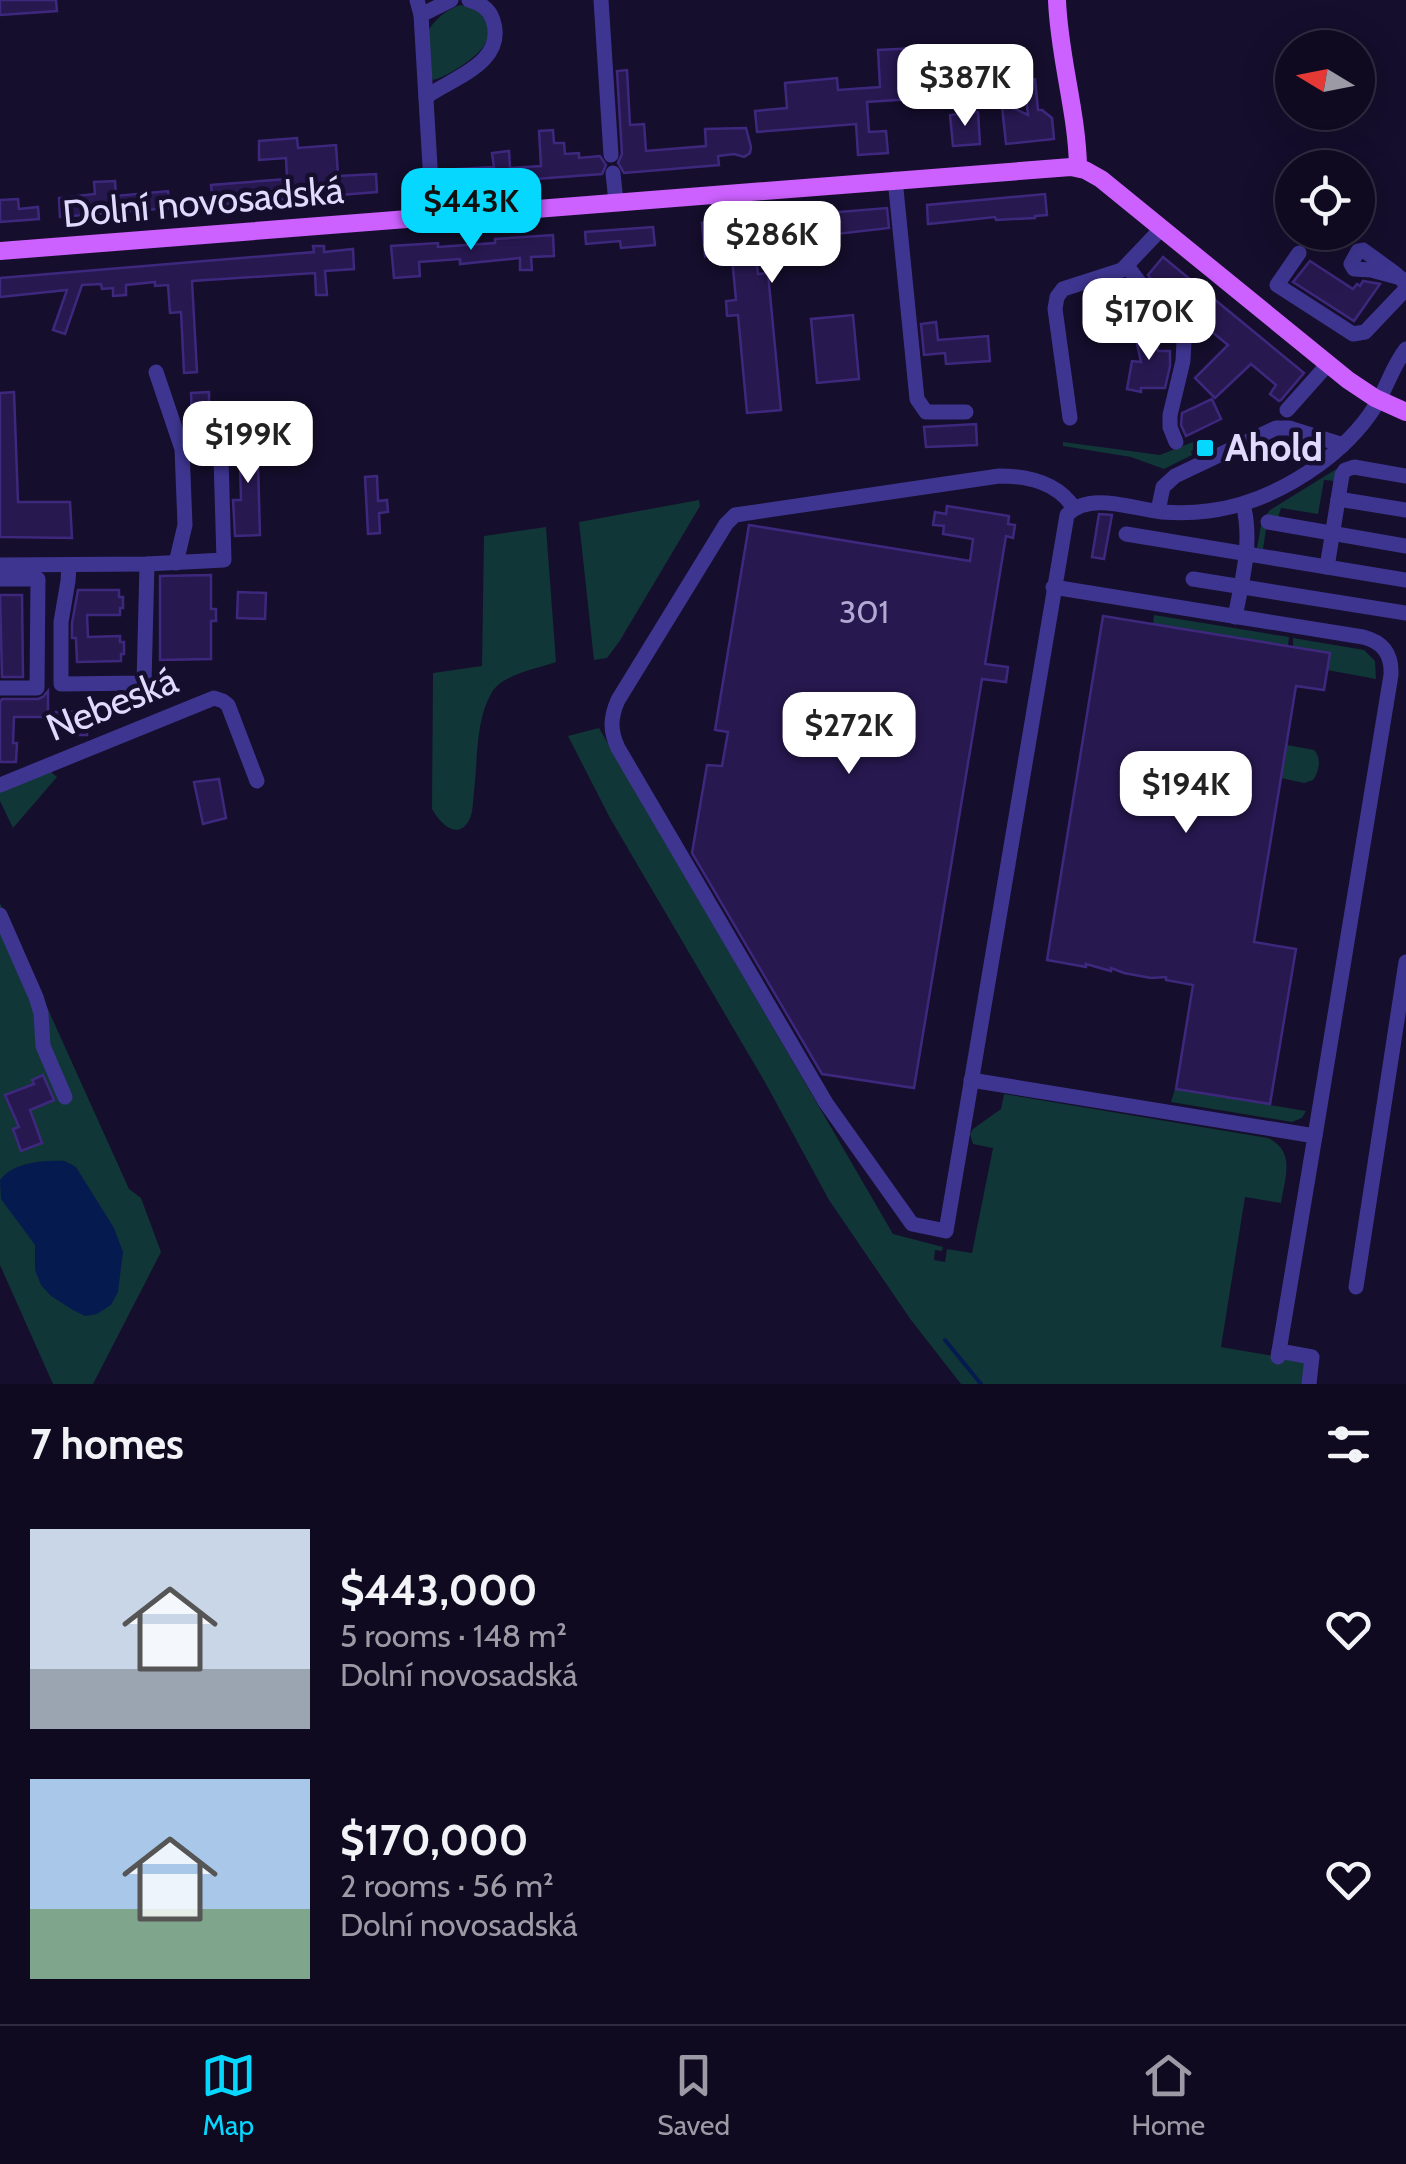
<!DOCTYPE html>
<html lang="en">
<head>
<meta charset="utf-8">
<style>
	:root { --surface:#100a21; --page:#19132a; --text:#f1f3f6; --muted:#9c9aa5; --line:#302b3f; --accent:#06d7ff }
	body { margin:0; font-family:Cabin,sans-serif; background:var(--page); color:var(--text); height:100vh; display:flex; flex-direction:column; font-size:38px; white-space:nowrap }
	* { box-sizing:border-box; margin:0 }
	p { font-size:32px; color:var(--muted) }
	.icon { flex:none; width:55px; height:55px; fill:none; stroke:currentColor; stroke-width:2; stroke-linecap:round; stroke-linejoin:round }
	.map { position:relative; height:1384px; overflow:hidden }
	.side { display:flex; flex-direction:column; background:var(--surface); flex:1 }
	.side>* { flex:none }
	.needle { width:65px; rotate:280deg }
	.buttons { position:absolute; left:1275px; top:30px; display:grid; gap:20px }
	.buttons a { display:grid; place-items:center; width:100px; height:100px; border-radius:50%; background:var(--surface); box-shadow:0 10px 40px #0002,0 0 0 2px var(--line); font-size:50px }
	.price { position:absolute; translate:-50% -85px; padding:0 22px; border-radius:20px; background:#fff; color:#222; font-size:32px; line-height:65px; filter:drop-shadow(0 2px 5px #0008) }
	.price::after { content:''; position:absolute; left:50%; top:60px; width:30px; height:22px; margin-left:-15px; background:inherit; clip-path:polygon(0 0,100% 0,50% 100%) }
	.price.current { background:var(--accent); color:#111 }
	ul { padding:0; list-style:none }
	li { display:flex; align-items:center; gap:30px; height:250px; padding:0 30px }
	li span { display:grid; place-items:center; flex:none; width:280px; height:200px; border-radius:0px; color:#555 }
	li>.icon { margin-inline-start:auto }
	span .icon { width:120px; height:120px; fill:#fffc; stroke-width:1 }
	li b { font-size:42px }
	h2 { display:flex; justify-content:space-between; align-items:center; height:120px; padding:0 30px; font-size:42px }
	.tabs { display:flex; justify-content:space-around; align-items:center; height:140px; border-top:2px solid var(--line); background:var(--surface); font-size:28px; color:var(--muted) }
	.tabs a { display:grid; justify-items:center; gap:5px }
	.tabs .current { color:var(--accent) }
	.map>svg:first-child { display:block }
	.green { fill:#113637 }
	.water { fill:#051b4f }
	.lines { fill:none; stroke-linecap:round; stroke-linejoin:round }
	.stream { stroke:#051b4f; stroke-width:4 }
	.building { fill:#27184f; stroke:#3e287e; stroke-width:2.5 }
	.minor { stroke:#3e3590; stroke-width:15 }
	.major { stroke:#cd61ff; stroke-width:18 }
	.poi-dot { fill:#06d7ff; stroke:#150e2c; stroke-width:4 }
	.labels { text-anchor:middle; stroke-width:9; stroke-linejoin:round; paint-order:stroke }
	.number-label { font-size:32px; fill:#b2aad3 }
	.street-label { font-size:38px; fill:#e0daff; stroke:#150e2c }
	.poi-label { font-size:38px; font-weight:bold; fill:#e0daff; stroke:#150e2c; text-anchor:start }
</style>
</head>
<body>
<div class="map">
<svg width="1406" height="1384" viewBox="0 0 1406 1384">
	<rect width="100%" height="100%" fill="#150e2c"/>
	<g class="green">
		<path d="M460 5C479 6 496 25 485 44 478 57 447 77 433 80L431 77 428 31C436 18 446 10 460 5Z"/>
		<polygon points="1208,436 1211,442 1191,451 1192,455 1164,469 1131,457 1063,446 1063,442 1160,455"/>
		<polygon points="1338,468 1336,481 1324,480 1318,514 1281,508 1278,518 1268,516 1263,549 1257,548 1262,520 1270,510"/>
		<polygon points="699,500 700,506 619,642 607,658 594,660 579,522"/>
		<path d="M546 527 556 662C537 669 503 674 492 692 475 721 478 760 474 792 473 800 473 809 471 816 460 843 441 825 432 809L433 673 482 666 484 536Z"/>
		<polygon points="1154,615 1289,637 1288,646 1153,624"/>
		<polygon points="1293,638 1364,650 1375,661 1376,679 1327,670 1293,647"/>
		<path d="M599 728 893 1234 943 1247 942 1251 935 1250 934 1260 945 1262 947 1249 972 1253 993 1148 973 1144 970 1134 973 1129 1001 1109 1004 1094 1268 1138C1296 1151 1285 1178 1281 1203L1245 1197 1221 1347 1309 1362 1304 1384H961L911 1320 829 1200 766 1084 610 818 568 736Z"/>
		<path d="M1287 745 1314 750C1322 758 1319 772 1313 780L1304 783 1281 778Z"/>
		<polygon points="45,767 57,777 13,828 0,801 0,785"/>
		<polygon points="0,903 129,1189 141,1198 161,1252 93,1384 53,1384 0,1265"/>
		<polygon points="1175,1089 1306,1111 1302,1118 1292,1122 1171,1102"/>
	</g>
	<path class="water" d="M65 1161 76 1167 114 1228 123 1252 118 1292 111 1305 97 1314 85 1316 73 1310 51 1296 41 1285 35 1270V1245L1 1199 0 1180C14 1162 43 1160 65 1161Z"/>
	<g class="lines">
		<polyline class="stream" points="945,1340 981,1384"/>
	</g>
	<g class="building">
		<polygon points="0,0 56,0 57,11 0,15"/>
		<polygon points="916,48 918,64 907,65 911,99 867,102 869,132 886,131 888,153 858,155 856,124 757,132 755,111 787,108 785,83 837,78 838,90 880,87 878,50"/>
		<polygon points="627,70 630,125 644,124 646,151 706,146 705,129 746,128 751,147 750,153 744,157 734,154 718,156 719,165 624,173 618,163 622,154 617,71"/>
		<polygon points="1035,79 1038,110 1042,110 1052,118 1054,139 1006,144 1002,107 1009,106 1028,115 1024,80"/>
		<polygon points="978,112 980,144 953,146 950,115"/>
		<polygon points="553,130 554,143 564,143 565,154 579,153 579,158 600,156 606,165 602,174 442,186 442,170 494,167 492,153 509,151 510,168 541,166 539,131"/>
		<polygon points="297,138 298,148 336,145 338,176 376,174 377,192 213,205 211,185 287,179 286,158 259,160 259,141"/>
		<polygon points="115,181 116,196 168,191 170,208 60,217 59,198 95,194 94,182"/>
		<polygon points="1045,194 1047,215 1035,216 1035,218 996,220 995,217 928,224 927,205"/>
		<polygon points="18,199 19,209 38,207 39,219 0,222 0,200"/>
		<polygon points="887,208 889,228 836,234 838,251 819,252 817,231 775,234 775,239 754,240 758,274 768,273 781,410 747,413 738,315 727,316 726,301 736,300 731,247 713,249 705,256 702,223"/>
		<polygon points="653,227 655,245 621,248 620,241 586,244 585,232"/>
		<polygon points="553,235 554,256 531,257 532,270 520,270 520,258 460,264 460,259 419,262 420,276 394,278 391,246 438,243 438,247 495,243 495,239"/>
		<polygon points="313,246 324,246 324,252 353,249 354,269 325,271 327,295 316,295 315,273 192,281 197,372 184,373 181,312 170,313 168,285 155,286 155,282 126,285 126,295 113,296 113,288 102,289 101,284 82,285 65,334 53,330 67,290 0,297 0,278 314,252"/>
		<polygon points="1163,257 1304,373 1281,400 1279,401 1270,394 1276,385 1251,364 1215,398 1195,378 1228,345 1155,285 1148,275"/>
		<polygon points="1310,261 1353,289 1357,284 1360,286 1363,281 1380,284 1354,321 1293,282"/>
		<polygon points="1128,295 1129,301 1139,300 1140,310 1086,317 1084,300"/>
		<polygon points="853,315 859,379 817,383 811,319"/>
		<polygon points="936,322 938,340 988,336 990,361 946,364 945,353 924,355 921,324"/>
		<polygon points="1153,326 1158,351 1170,351 1170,366 1165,388 1141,388 1141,392 1127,389 1132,361 1141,362 1134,330"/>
		<polygon points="14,392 18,502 70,502 72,538 0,537 0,393"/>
		<polygon points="209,392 209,441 193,441 191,393"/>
		<polygon points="1212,399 1221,419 1186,436 1181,425 1182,413"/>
		<polygon points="976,424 977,445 926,447 924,427"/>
		<polygon points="239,428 257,428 260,535 235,536 233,500 241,500"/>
		<polygon points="377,476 378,501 387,500 388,512 379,513 380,533 368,534 365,477"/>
		<polygon points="947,506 1009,516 1008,524 1015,525 1013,538 1006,536 985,664 1008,667 1006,682 982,679 914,1088 822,1074 692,853 707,765 722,766 728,732 715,730 749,525 970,561 973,539 943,534 944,526 933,525 935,512 946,514"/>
		<polygon points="1099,514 1112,515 1104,559 1092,557"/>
		<polygon points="211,575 211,609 216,609 216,621 211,621 211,659 160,660 160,576"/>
		<polygon points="78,590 119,590 119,597 123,597 123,608 120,608 120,615 87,615 88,637 120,636 120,642 124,642 124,654 121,654 121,661 77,662 76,638 72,638 72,623"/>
		<polygon points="238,592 266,593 265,619 237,618"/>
		<polygon points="0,595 22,595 23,677 2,677"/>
		<polygon points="1103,616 1330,653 1324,690 1296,686 1254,942 1296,949 1270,1104 1176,1089 1193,985 1166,980 1166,977 1151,978 1124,973 1111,968 1111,971 1086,964 1086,967 1047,960"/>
		<polygon points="48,691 48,717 14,717 13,743 17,743 16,762 0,762 0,702 2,699 38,699 43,697"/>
		<polygon points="96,711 96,725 87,726 87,735 76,735 75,731 62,731 62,725 56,725 56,712"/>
		<polygon points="219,779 226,818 203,824 194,782"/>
		<polygon points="43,1075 54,1100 30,1110 42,1143 21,1151 13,1129 19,1127 5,1095 34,1084 32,1080"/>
	</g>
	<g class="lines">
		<g class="minor">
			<polyline points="417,0 421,15 433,217"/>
			<polyline points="601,0 611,155"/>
			<polyline points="421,15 451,0"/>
			<path d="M426 97C452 78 507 63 493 20 489 8 480 3 469 0"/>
			<polyline points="613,173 616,202"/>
			<polyline points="895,179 917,399 926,412 966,412"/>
			<polyline points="1299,253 1277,285 1353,334 1365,332 1406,289"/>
			<polyline points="1127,266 1184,341 1183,361 1170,415 1170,427 1176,442"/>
			<polyline points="1401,278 1371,270 1354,269 1351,264 1358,251 1363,250 1396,274 1406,284"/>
			<polyline points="156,372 182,449 185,525 176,563"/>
			<polyline points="1287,410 1328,364"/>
			<polyline points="1070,418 1055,309 1057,297 1063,289 1122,270 1161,229"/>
			<polyline points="1338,499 1406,510"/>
			<path d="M1074 508C1057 482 1028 476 999 476L735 515 726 524 618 700C610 718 610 731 618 748L826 1103 912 1224 946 1231 1067 515C1089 491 1133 509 1162 512 1177 513 1193 513 1208 511 1248 506 1287 488 1320 464 1344 446 1367 423 1381 396 1389 380 1395 363 1406 349"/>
			<polyline points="1158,511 1163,487 1175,476 1276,428 1289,428 1343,445"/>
			<polyline points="1268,522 1406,546"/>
			<polyline points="1126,534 1406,580"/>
			<polyline points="0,565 147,564 224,560 220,424"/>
			<polyline points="69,565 68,581 61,622 61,684 144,683 147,564"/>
			<polyline points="1327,567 1342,475 1345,470 1354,467 1406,476"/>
			<polyline points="0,579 38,579 37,688 0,688"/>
			<polyline points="1193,579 1406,613"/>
			<path d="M1235 617C1242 580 1253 542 1243 504"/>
			<polyline points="0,785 214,698 223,701 228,705 257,781"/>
			<polyline points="0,915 36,997 41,1013 43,1046 65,1097"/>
			<path d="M971 1080 1315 1136 1391 675C1392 654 1383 642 1363 637L1053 587"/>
			<polyline points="1356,1287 1406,962"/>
			<polyline points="1279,1351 1312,1357 1309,1384"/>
			<polyline points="1278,1357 1315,1136"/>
		</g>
		<g class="major">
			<path d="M1057 0C1059 57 1077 111 1078 167"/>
			<polyline points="0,251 1071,167 1085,170 1101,179 1348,380 1375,398 1406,412"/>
		</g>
	</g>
	<rect class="poi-dot" x="1195" y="438" width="20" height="20" rx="5"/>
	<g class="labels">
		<g class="number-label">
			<text x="864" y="623">301</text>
		</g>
		<g class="street-label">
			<text transform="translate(203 202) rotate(-5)" y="13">Dolní novosadská</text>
			<text transform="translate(112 704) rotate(-22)" y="13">Nebeská</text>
		</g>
		<g class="poi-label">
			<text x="1225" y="461">Ahold</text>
		</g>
	</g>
</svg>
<div class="buttons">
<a><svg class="needle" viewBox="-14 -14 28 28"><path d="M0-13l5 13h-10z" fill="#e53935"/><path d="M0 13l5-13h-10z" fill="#9c9aa5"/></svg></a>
<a><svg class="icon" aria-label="locate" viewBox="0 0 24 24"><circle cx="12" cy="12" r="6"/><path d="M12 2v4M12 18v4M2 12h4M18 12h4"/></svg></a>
</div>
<b class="price" style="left:965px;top:129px">$387K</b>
<b class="price current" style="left:471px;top:253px">$443K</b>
<b class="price" style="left:772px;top:286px">$286K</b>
<b class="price" style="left:1149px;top:363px">$170K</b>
<b class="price" style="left:248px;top:486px">$199K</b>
<b class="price" style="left:849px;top:777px">$272K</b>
<b class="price" style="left:1186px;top:836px">$194K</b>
</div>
<section class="side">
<h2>7 homes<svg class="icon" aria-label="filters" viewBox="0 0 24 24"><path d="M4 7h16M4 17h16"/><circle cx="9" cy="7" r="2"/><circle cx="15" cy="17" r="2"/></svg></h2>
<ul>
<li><span style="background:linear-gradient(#c9d6e8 70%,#9aa5b1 0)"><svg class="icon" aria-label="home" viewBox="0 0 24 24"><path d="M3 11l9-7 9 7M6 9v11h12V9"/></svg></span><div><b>$443,000</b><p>5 rooms · 148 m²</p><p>Dolní novosadská</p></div><svg class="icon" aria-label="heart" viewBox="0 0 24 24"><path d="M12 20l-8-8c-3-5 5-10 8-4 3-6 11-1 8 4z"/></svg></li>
<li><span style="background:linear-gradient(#a9c7e8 65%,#7fa58c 0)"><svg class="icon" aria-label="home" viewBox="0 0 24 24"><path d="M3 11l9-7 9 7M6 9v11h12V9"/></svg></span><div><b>$170,000</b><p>2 rooms · 56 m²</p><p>Dolní novosadská</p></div><svg class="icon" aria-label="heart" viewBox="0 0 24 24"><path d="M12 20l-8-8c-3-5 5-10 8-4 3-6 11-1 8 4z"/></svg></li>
</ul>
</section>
<nav class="tabs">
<a class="current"><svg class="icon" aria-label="map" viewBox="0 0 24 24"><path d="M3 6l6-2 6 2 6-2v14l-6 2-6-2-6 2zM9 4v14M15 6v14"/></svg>Map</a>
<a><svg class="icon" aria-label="saved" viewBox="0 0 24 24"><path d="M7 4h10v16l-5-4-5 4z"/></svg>Saved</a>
<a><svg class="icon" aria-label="home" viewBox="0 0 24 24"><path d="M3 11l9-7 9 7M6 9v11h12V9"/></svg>Home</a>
</nav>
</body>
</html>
